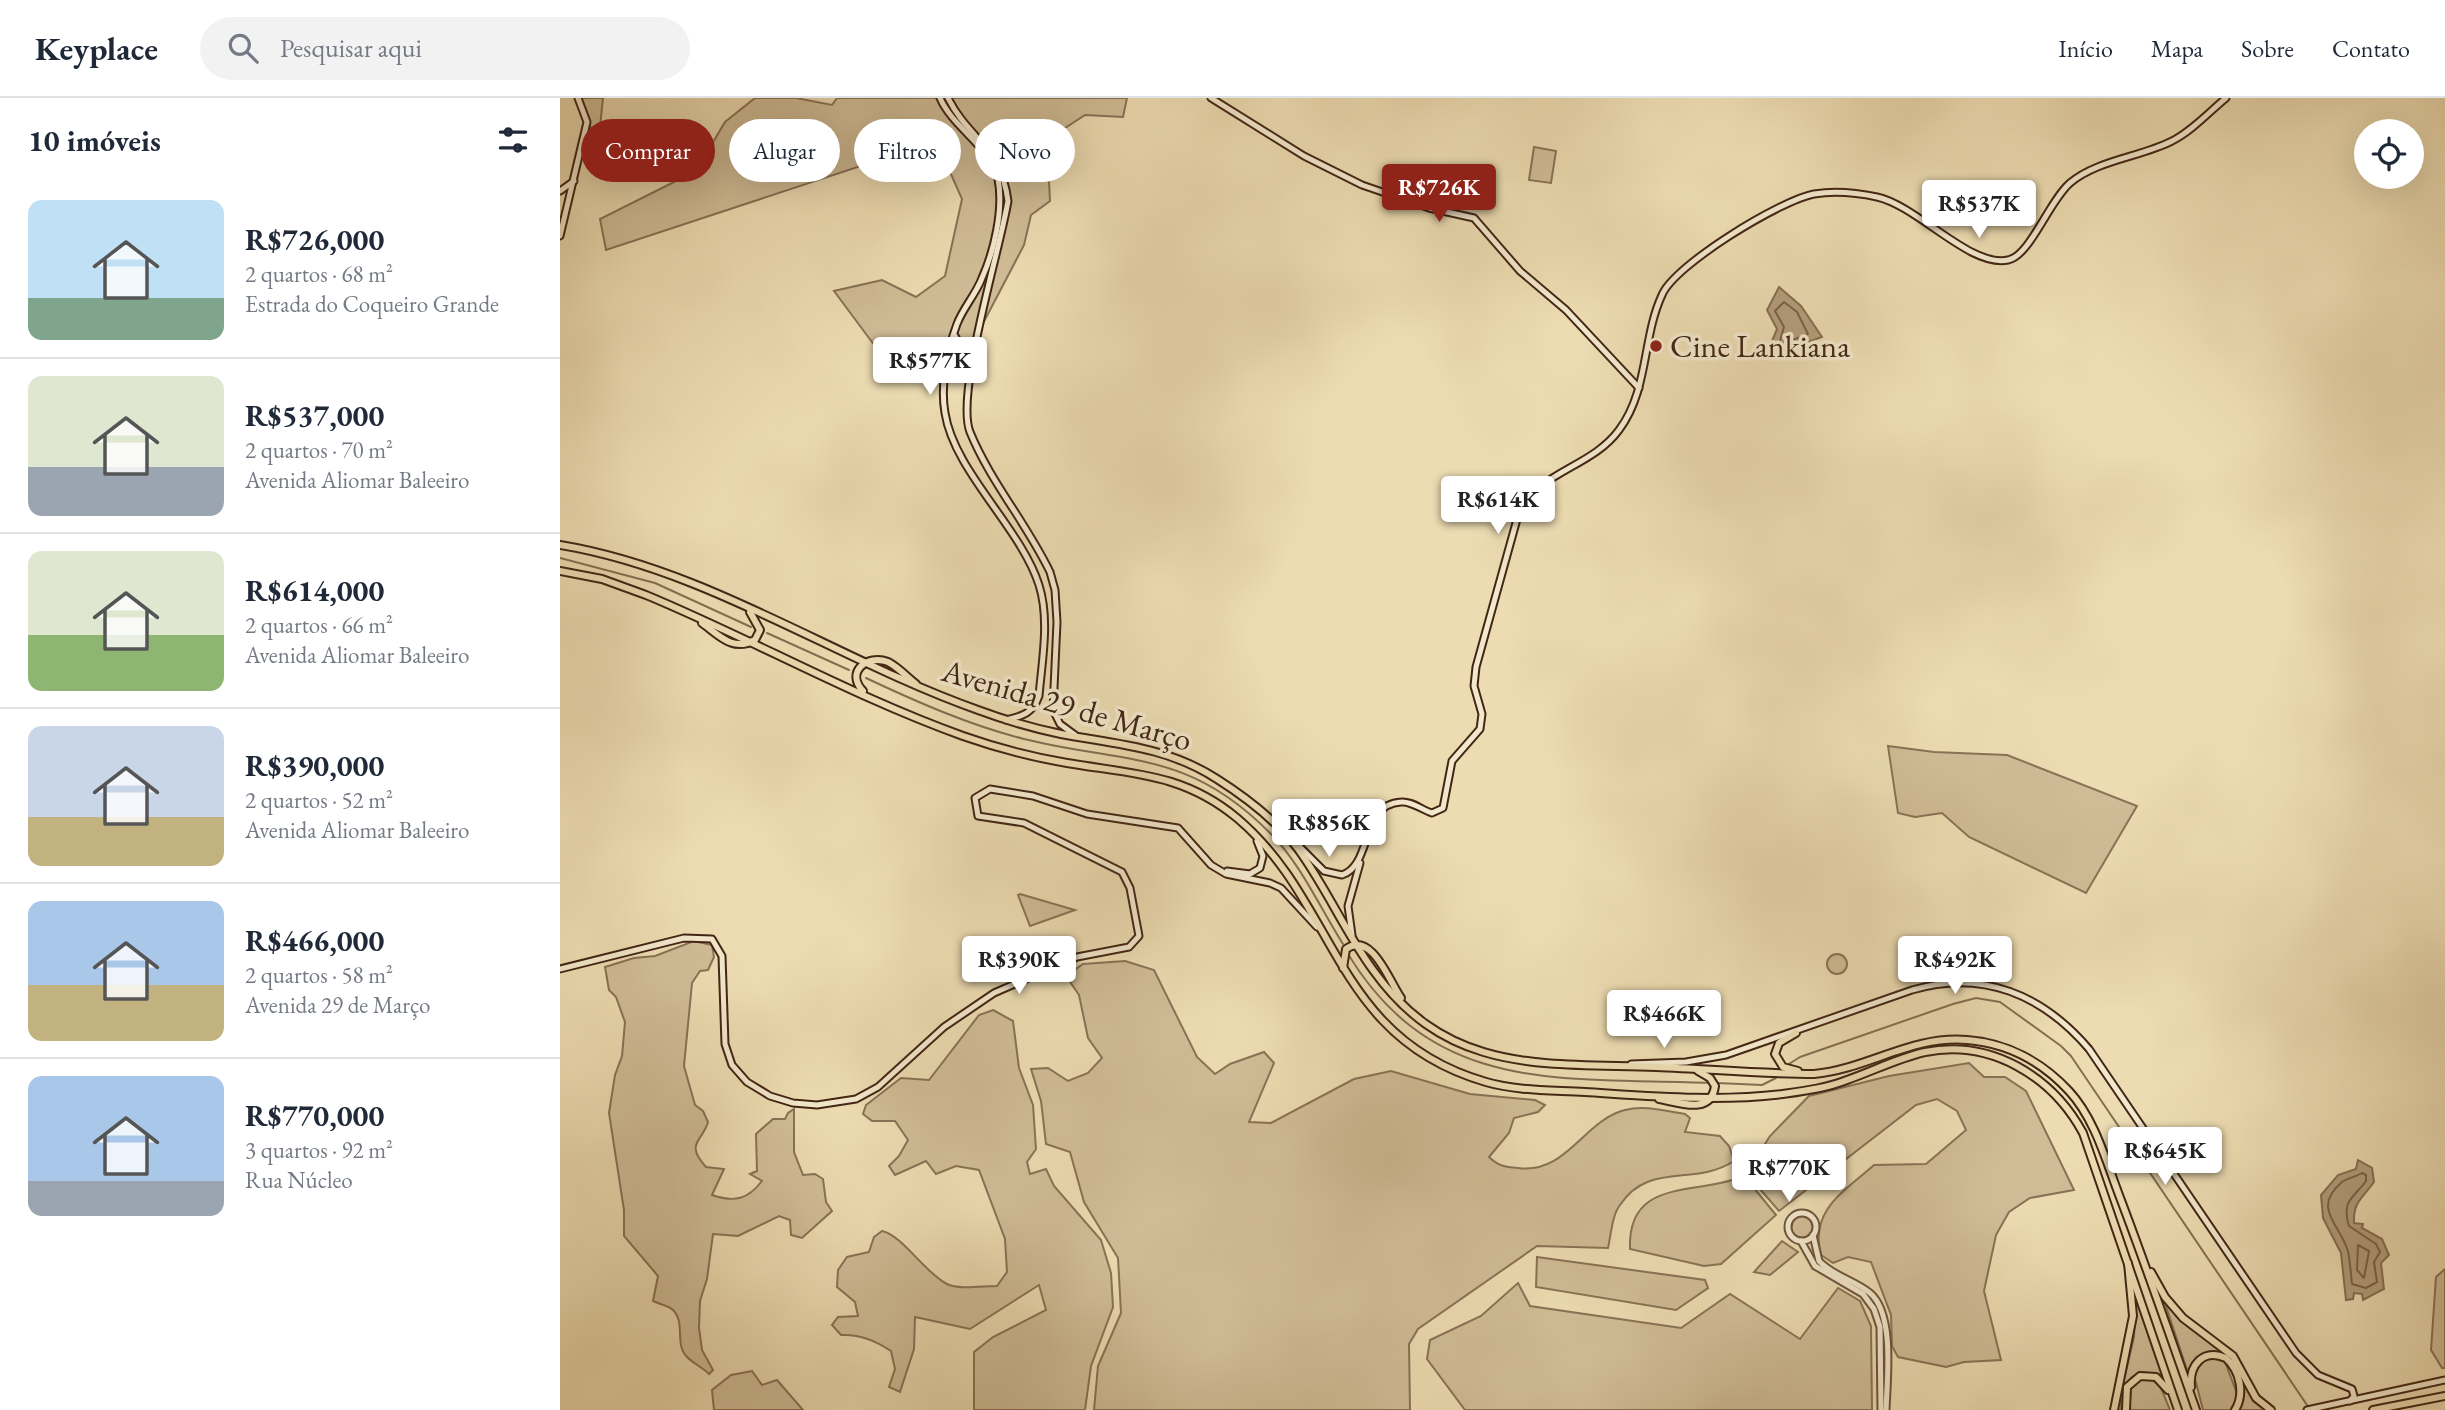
<!DOCTYPE html>
<html lang="pt">
<head>
<meta charset="utf-8">
<style>
	:root { --surface:#fff; --page:#f2f2f3; --text:#1f2937; --muted:#747a83; --line:#e0e1e3; --accent:#8f2418 }
	body { margin:0; font-family:"EB Garamond",serif; background:var(--page); color:var(--text); height:100vh; display:flex; flex-direction:column; font-size:26px; white-space:nowrap }
	* { box-sizing:border-box; margin:0 }
	p { font-size:23px; color:var(--muted) }
	.icon { flex:none; width:38px; height:38px; fill:none; stroke:currentColor; stroke-width:2; stroke-linecap:round; stroke-linejoin:round }
	.map { position:relative; flex:1; overflow:hidden }
	.drawer { display:flex; flex-direction:column; background:var(--surface); width:560px }
	.drawer>* { flex:none }
	.guide { position:absolute; left:21px; top:21px; width:665px; height:63px; display:flex; gap:14px }
	.controls { position:absolute; left:1794px; top:21px; display:grid; gap:14px }
	.controls a { display:grid; place-items:center; width:70px; height:70px; border-radius:50%; background:var(--surface); box-shadow:0 7px 28px #0002; font-size:35px }
	.price { position:absolute; translate:-50% -60px; padding:0 16px; border-radius:7px; background:#fff; color:#222; font-size:23px; line-height:46px; filter:drop-shadow(0 2px 4px #0008) }
	.price::after { content:''; position:absolute; left:50%; top:42px; width:21px; height:16px; margin-left:-10px; background:inherit; clip-path:polygon(0 0,100% 0,50% 100%) }
	.price.current { background:var(--accent); color:#fff }
	ul { padding:0; list-style:none }
	li { display:flex; align-items:center; gap:21px; height:175px; padding:0 28px }
	li+li { border-top:2px solid var(--line) }
	li span { display:grid; place-items:center; flex:none; width:196px; height:140px; border-radius:14px; color:#555 }
	li>.icon { margin-inline-start:auto }
	span .icon { width:84px; height:84px; fill:#fffc; stroke-width:1 }
	li b { font-size:30px }
	h2 { display:flex; justify-content:space-between; align-items:center; height:84px; padding:0 28px; font-size:30px }
	.pill { padding:0 24px; border-radius:32px; background:var(--surface); box-shadow:0 7px 28px #0002; font-size:24px; line-height:63px }
	.pill.current { background:var(--accent); color:#fff }
	header { display:flex; align-items:center; gap:42px; box-sizing:border-box; height:98px; padding:0 35px; background:var(--surface); border-bottom:2px solid var(--line) }
	header strong { font-size:33px }
	nav { display:flex; gap:38px; margin-inline-start:auto; font-size:24px }
	.search { width:490px; height:63px; background:var(--page); display:flex; align-items:center; gap:18px; box-sizing:border-box; padding:0 24px; border-radius:38px; color:var(--muted); font-size:26px }
	main { display:flex; flex:1; min-height:0 }
	.map>svg:first-child { display:block }
	.green { fill:#d0bd97; stroke:#897256; stroke-width:2 }
	.water { fill:#b39e7c; stroke:#866e52; stroke-width:2 }
	.lines { fill:none; stroke-linecap:round; stroke-linejoin:round }
	.shore { stroke:#7a6248; stroke-width:2 }
	.stream { stroke:#866e52; stroke-width:2 }
	.tertiary-casing { stroke:#6d543c; stroke-width:9 }
	.secondary-casing { stroke:#422614; stroke-width:9 }
	.primary-casing { stroke:#422614; stroke-width:10 }
	.trunk-casing { stroke:#422614; stroke-width:10 }
	.tertiary { stroke:#f3e8cd; stroke-width:5 }
	.secondary { stroke:#f3e8cd; stroke-width:5 }
	.primary { stroke:#eddcb2; stroke-width:6 }
	.trunk { stroke:#eddcb2; stroke-width:6 }
	.poi-dot { fill:#8f2418; stroke:#f3e8cd; stroke-width:2.5 }
	.labels { text-anchor:middle; stroke-width:7; stroke-linejoin:round; paint-order:stroke }
	.poi-label { font-size:32px; fill:#422614; stroke:#f3e8cd; text-anchor:start }
	.street-label { font-size:32px; fill:#422614; stroke:#f3e8cd }
</style>
</head>
<body>
<header>
<strong>Keyplace</strong>
<div class="search"><svg class="icon" aria-label="search" viewBox="0 0 24 24"><circle cx="10" cy="10" r="6"/><path d="M15 15l6 6"/></svg>Pesquisar aqui</div>
<nav><a>Início</a><a>Mapa</a><a>Sobre</a><a>Contato</a></nav>
</header>
<main>
<section class="drawer">
<h2>10 imóveis<svg class="icon" aria-label="filters" viewBox="0 0 24 24"><path d="M4 7h16M4 17h16"/><circle cx="9" cy="7" r="2"/><circle cx="15" cy="17" r="2"/></svg></h2>
<ul>
<li><span style="background:linear-gradient(#bfe0f5 70%,#7fa58c 0)"><svg class="icon" aria-label="home" viewBox="0 0 24 24"><path d="M3 11l9-7 9 7M6 9v11h12V9"/></svg></span><div><b>R$726,000</b><p>2 quartos · 68 m²</p><p>Estrada do Coqueiro Grande</p></div></li>
<li><span style="background:linear-gradient(#dfe7d0 65%,#9aa5b1 0)"><svg class="icon" aria-label="home" viewBox="0 0 24 24"><path d="M3 11l9-7 9 7M6 9v11h12V9"/></svg></span><div><b>R$537,000</b><p>2 quartos · 70 m²</p><p>Avenida Aliomar Baleeiro</p></div></li>
<li><span style="background:linear-gradient(#dfe7d0 60%,#8fb573 0)"><svg class="icon" aria-label="home" viewBox="0 0 24 24"><path d="M3 11l9-7 9 7M6 9v11h12V9"/></svg></span><div><b>R$614,000</b><p>2 quartos · 66 m²</p><p>Avenida Aliomar Baleeiro</p></div></li>
<li><span style="background:linear-gradient(#c9d6e8 65%,#c2b280 0)"><svg class="icon" aria-label="home" viewBox="0 0 24 24"><path d="M3 11l9-7 9 7M6 9v11h12V9"/></svg></span><div><b>R$390,000</b><p>2 quartos · 52 m²</p><p>Avenida Aliomar Baleeiro</p></div></li>
<li><span style="background:linear-gradient(#a9c7e8 60%,#c2b280 0)"><svg class="icon" aria-label="home" viewBox="0 0 24 24"><path d="M3 11l9-7 9 7M6 9v11h12V9"/></svg></span><div><b>R$466,000</b><p>2 quartos · 58 m²</p><p>Avenida 29 de Março</p></div></li>
<li><span style="background:linear-gradient(#a9c7e8 75%,#9aa5b1 0)"><svg class="icon" aria-label="home" viewBox="0 0 24 24"><path d="M3 11l9-7 9 7M6 9v11h12V9"/></svg></span><div><b>R$770,000</b><p>3 quartos · 92 m²</p><p>Rua Núcleo</p></div></li>
</ul>
</section>
<div class="map">
<svg width="1885" height="1312" viewBox="0 0 1885 1312">
	<rect width="100%" height="100%" fill="#eddcb2"/>
	<filter id="stains"><feTurbulence type="fractalNoise" baseFrequency=".00286" numOctaves="4"/><feColorMatrix values="0 0 0 0 .2 0 0 0 0 .09 0 0 0 0 .02 0 0 0 .5 -.17"/></filter>
	<radialGradient id="worn" r=".72"><stop offset=".6" stop-color="#630" stop-opacity="0"/><stop offset="1" stop-color="#630" stop-opacity=".3"/></radialGradient>
	<g class="green">
		<polygon points="19,0 43,0 40,29 28,29 27,17"/>
		<polygon points="195,0 236,0 272,7 277,0 567,0 563,19 525,17 487,42 490,103 471,117 464,147 395,279 338,279 274,193 322,182 356,199 385,178 402,101 383,58 340,55 46,152 40,121 136,73 165,24"/>
		<polygon points="974,49 996,53 991,85 969,82"/>
		<polygon points="1328,648 1374,654 1447,657 1577,708 1526,795 1409,739 1382,715 1355,719 1338,715"/>
		<polygon points="460,796 515,812 470,828 458,797"/>
		<path d="M134 843 152 847 154 859 148 872 140 873 132 885 124 968 135 1007 143 1013 148 1024C143 1043 124 1045 146 1069L164 1071 152 1097C175 1105 188 1101 202 1083L190 1076 197 1073 196 1036 213 1021H225L228 1015 234 1011V1054L243 1077 255 1076 263 1081 266 1104 272 1113 242 1140 231 1137 230 1122 219 1118 178 1138 153 1136 147 1181 140 1203 139 1230 142 1252 153 1272 149 1276C142 1269 134 1266 127 1259 114 1246 126 1225 113 1212 109 1208 99 1206 93 1203L98 1178 64 1138V1112L49 1015 55 977 62 958 65 924 56 899 49 892 45 869 74 860 95 858Z"/>
		<circle cx="1277" cy="866" r="10"/>
		<path d="M565 863 594 872 637 959 655 976 670 966 704 954 714 965 689 1024 711 1025 794 981 831 973 910 996 975 1002 985 1007 978 1014 954 1020 949 1035 929 1059C938 1068 945 1069 958 1070 1006 1077 1024 1022 1065 1012 1085 1007 1105 1013 1125 1016L1130 1020 1125 1034 1160 1038 1169 1048 1174 1063C1134 1089 1089 1063 1060 1107 1052 1117 1051 1137 1048 1150L977 1148 858 1231 849 1246 850 1312H534L538 1268 561 1215 558 1160 524 1104 510 1054 486 1046 481 1003 471 971 488 970 508 983 528 975 542 960 528 940 519 897 506 878 523 866Z"/>
		<path d="M433 912 453 923 459 970 473 1007 476 1051 467 1064 470 1076 486 1071 494 1088 541 1142 551 1175 553 1209 531 1268 525 1312H414V1254L433 1239 486 1212 479 1187 410 1231 355 1219 354 1251 340 1294 329 1289 335 1271 331 1253C315 1242 300 1236 281 1237L272 1227 278 1219 298 1218 295 1204 277 1189 278 1172 287 1159 309 1154 314 1139 322 1133C342 1137 365 1175 387 1186 398 1192 423 1188 437 1188L447 1174 445 1141 419 1072 396 1068 376 1076 366 1063 335 1077 329 1068 339 1058 348 1042 335 1023H312L303 1016 306 1007 341 980 369 982 419 917Z"/>
		<path d="M1409 965 1424 979H1445L1466 993 1514 1092 1470 1100 1449 1114 1436 1137 1424 1193 1441 1262 1404 1264 1386 1269 1338 1259 1332 1248 1331 1217 1311 1164 1288 1159 1273 1165 1261 1157C1249 1112 1285 1093 1314 1067L1366 1066 1406 1032 1397 1013 1377 1001 1356 1007 1219 1113 1192 1082 1191 1068 1210 1038 1249 998 1329 978Z"/>
		<path d="M1184 1078 1216 1117 1161 1166 1144 1168 1070 1151C1067 1078 1139 1098 1184 1078Z"/>
		<circle cx="1242" cy="1129" r="11"/>
		<polygon points="1222,1143 1238,1154 1210,1177 1194,1174"/>
		<polygon points="977,1159 1145,1182 1148,1190 1116,1212 976,1189"/>
		<polygon points="1885,1171 1885,1270 1882,1270 1871,1252 1876,1179"/>
		<polygon points="958,1185 970,1208 1121,1230 1170,1196 1240,1241 1278,1190 1300,1203 1311,1228 1312,1312 905,1312 867,1261 870,1242 921,1218"/>
		<polygon points="1602,1196 1608,1206 1670,1259 1693,1300 1707,1312 1678,1312 1683,1292 1669,1260 1643,1256 1633,1264 1628,1275"/>
		<path d="M1576 1198 1604 1282C1578 1262 1559 1285 1561 1312H1557L1574 1239Z"/>
		<polygon points="1651,1259 1665,1264 1678,1298 1671,1312 1643,1312 1634,1277 1642,1262"/>
		<polygon points="192,1273 202,1287 217,1282 243,1312 154,1312 152,1292 171,1277"/>
		<polygon points="1585,1279 1599,1285 1610,1312 1569,1312 1571,1287"/>
	</g>
	<g class="water">
		<polygon points="1219,189 1241,208 1262,239 1215,256 1212,243 1217,231 1207,212"/>
		<path d="M1798 1062 1812 1070 1814 1084C1803 1100 1793 1103 1794 1125L1803 1126 1802 1130 1822 1141 1829 1157 1821 1165 1824 1191 1803 1202 1802 1196 1794 1195 1793 1201 1786 1202 1781 1155 1763 1120 1761 1097 1778 1077 1796 1071Z"/>
	</g>
	<g class="lines">
		<g class="shore">
			<polygon points="1224,204 1237,214 1248,236 1223,246 1220,243 1224,229 1215,213"/>
			<path d="M1802 1075 1806 1077V1083C1794 1100 1781 1102 1789 1128L1816 1146 1820 1154 1814 1164 1817 1184 1806 1190 1792 1186C1791 1177 1790 1163 1788 1153 1780 1126 1751 1110 1782 1084 1787 1080 1796 1079 1802 1075Z"/>
			<polygon points="1798,1147 1809,1153 1804,1180 1797,1172"/>
		</g>
		<g class="stream">
			<polyline points="0,460 95,485 191,529"/>
			<polyline points="207,535 289,572"/>
			<path d="M306 580C357 604 409 627 464 641 567 666 628 652 710 735 741 766 760 810 783 846"/>
			<path d="M788 856C875 999 1005 979 1151 985"/>
			<polyline points="1229,966 1240,959 1393,906 1416,900 1440,904 1501,948 1511,958 1747,1307"/>
			<polyline points="1157,985 1202,987 1216,980"/>
		</g>
		<g class="tertiary-casing">
			<g id="tertiary">
				<circle cx="1242" cy="1129" r="14"/>
				<path d="M1253 1137 1259 1163C1273 1178 1294 1182 1310 1195 1335 1216 1327 1282 1326 1312"/>
				<polyline points="1241,1143 1255,1168 1303,1196 1314,1211 1320,1229 1321,1312"/>
			</g>
		</g>
		<g class="secondary-casing">
			<g id="secondary">
				<path d="M380 0C393 30 430 48 438 81 444 111 434 153 422 180 416 196 403 210 397 226 387 253 380 287 385 315 394 373 461 430 479 487 490 522 482 562 479 598 473 615 463 618 446 622"/>
				<path d="M388 0C409 42 441 48 448 103 440 152 395 296 410 334 430 383 467 426 490 474L495 492 497 524 493 612 500 626 515 637"/>
				<polyline points="651,0 744,58 802,87 869,110 914,120 960,173 1006,212 1079,290"/>
				<polyline points="0,93 14,83"/>
				<polyline points="0,138 27,24 18,0"/>
				<polyline points="395,238 400,247 409,247 416,243"/>
				<polyline points="388,264 393,257 404,256 410,266"/>
				<path d="M737 746 764 773 782 777C813 767 800 706 841 704 852 703 862 712 872 715L883 710 892 663 920 631 922 616 914 588 916 569 959 414C980 373 1032 369 1059 332 1089 292 1082 240 1102 197 1114 167 1221 102 1254 96 1273 93 1298 95 1317 99 1358 108 1410 170 1448 162 1470 158 1489 103 1510 85 1537 62 1581 59 1612 43 1632 33 1649 14 1666 0"/>
				<polyline points="667,773 690,776 700,770 703,758 697,743"/>
				<polyline points="792,837 788,808 800,765"/>
				<polyline points="0,871 124,840 152,841 162,858 165,946 172,967 187,984 210,998 233,1005 257,1007 296,1001 318,989 384,929 434,895 517,859 569,849 579,838 570,790 562,774 464,725 418,718 415,700 430,691 473,698 527,716 618,730 651,767 666,776 710,785 721,790 757,829"/>
				<path d="M1071 966 1126 964 1166 957 1352 892C1423 871 1483 897 1529 951L1736 1255 1758 1277 1792 1291 1794 1298 1790 1303"/>
				<polyline points="1747,1312 1885,1282"/>
			</g>
		</g>
		<g class="primary-casing">
			<g id="primary">
				<path d="M0 447C147 471 279 563 418 612 445 622 472 630 501 636 556 646 608 649 657 681 687 700 716 722 738 751 766 789 785 834 813 872 888 977 983 965 1096 969 1149 971 1201 976 1254 976 1308 971 1352 937 1407 942 1447 945 1482 964 1509 993 1535 1021 1546 1063 1559 1097 1586 1168 1611 1240 1636 1312"/>
				<path d="M0 473 42 481 86 497C192 541 294 599 403 638 437 650 472 659 507 665 572 676 623 675 677 720 778 805 773 940 926 984 957 993 992 992 1025 994 1090 998 1158 1004 1223 996 1244 993 1267 990 1287 982 1313 973 1338 960 1365 954 1431 941 1492 978 1523 1035L1618 1312"/>
				<path d="M142 525C159 537 172 554 195 542L200 532 190 514"/>
				<path d="M303 593C285 574 307 556 328 564 338 569 347 579 356 586"/>
				<path d="M783 870 786 851C812 833 829 883 841 900"/>
				<polyline points="1236,935 1219,945 1215,956 1223,969 1238,973"/>
				<path d="M1099 1001C1118 1004 1151 1018 1155 988L1150 980 1138 973"/>
				<polyline points="1591,1174 1605,1199 1623,1220 1673,1258 1696,1300 1711,1312"/>
				<path d="M1631 1289C1629 1267 1643 1250 1666 1260 1680 1273 1685 1296 1675 1312"/>
				<polyline points="1566,1312 1567,1289 1580,1278 1596,1279 1608,1292"/>
			</g>
		</g>
		<g class="trunk-casing">
			<g id="trunk">
				<polyline points="1554,1312 1573,1218 1568,1165"/>
				<polyline points="1813,1312 1885,1298"/>
			</g>
		</g>
		<use href="#tertiary" class="tertiary"/>
		<use href="#secondary" class="secondary"/>
		<use href="#primary" class="primary"/>
		<use href="#trunk" class="trunk"/>
	</g>
	<circle class="poi-dot" cx="1096" cy="248" r="7"/>
	<g class="labels">
		<g class="poi-label">
			<text x="1110" y="259">Cine Lankiana</text>
		</g>
		<g class="street-label">
			<text transform="translate(507 607) rotate(16)" y="11">Avenida 29 de Março</text>
		</g>
	</g>
	<rect width="100%" height="100%" filter="url(#stains)"/>
	<rect width="100%" height="100%" fill="url(#worn)"/>
</svg>
<div class="controls">
<a><svg class="icon" aria-label="locate" viewBox="0 0 24 24"><circle cx="12" cy="12" r="6"/><path d="M12 2v4M12 18v4M2 12h4M18 12h4"/></svg></a>
</div>
<b class="price current" style="left:879px;top:126px">R$726K</b>
<b class="price" style="left:1419px;top:142px">R$537K</b>
<b class="price" style="left:370px;top:299px">R$577K</b>
<b class="price" style="left:938px;top:438px">R$614K</b>
<b class="price" style="left:769px;top:761px">R$856K</b>
<b class="price" style="left:459px;top:898px">R$390K</b>
<b class="price" style="left:1395px;top:898px">R$492K</b>
<b class="price" style="left:1104px;top:952px">R$466K</b>
<b class="price" style="left:1605px;top:1089px">R$645K</b>
<b class="price" style="left:1229px;top:1106px">R$770K</b>
<div class="guide">
<a class="pill current">Comprar</a>
<a class="pill">Alugar</a>
<a class="pill">Filtros</a>
<a class="pill">Novo</a>
</div>
</div>
</main>
</body>
</html>
